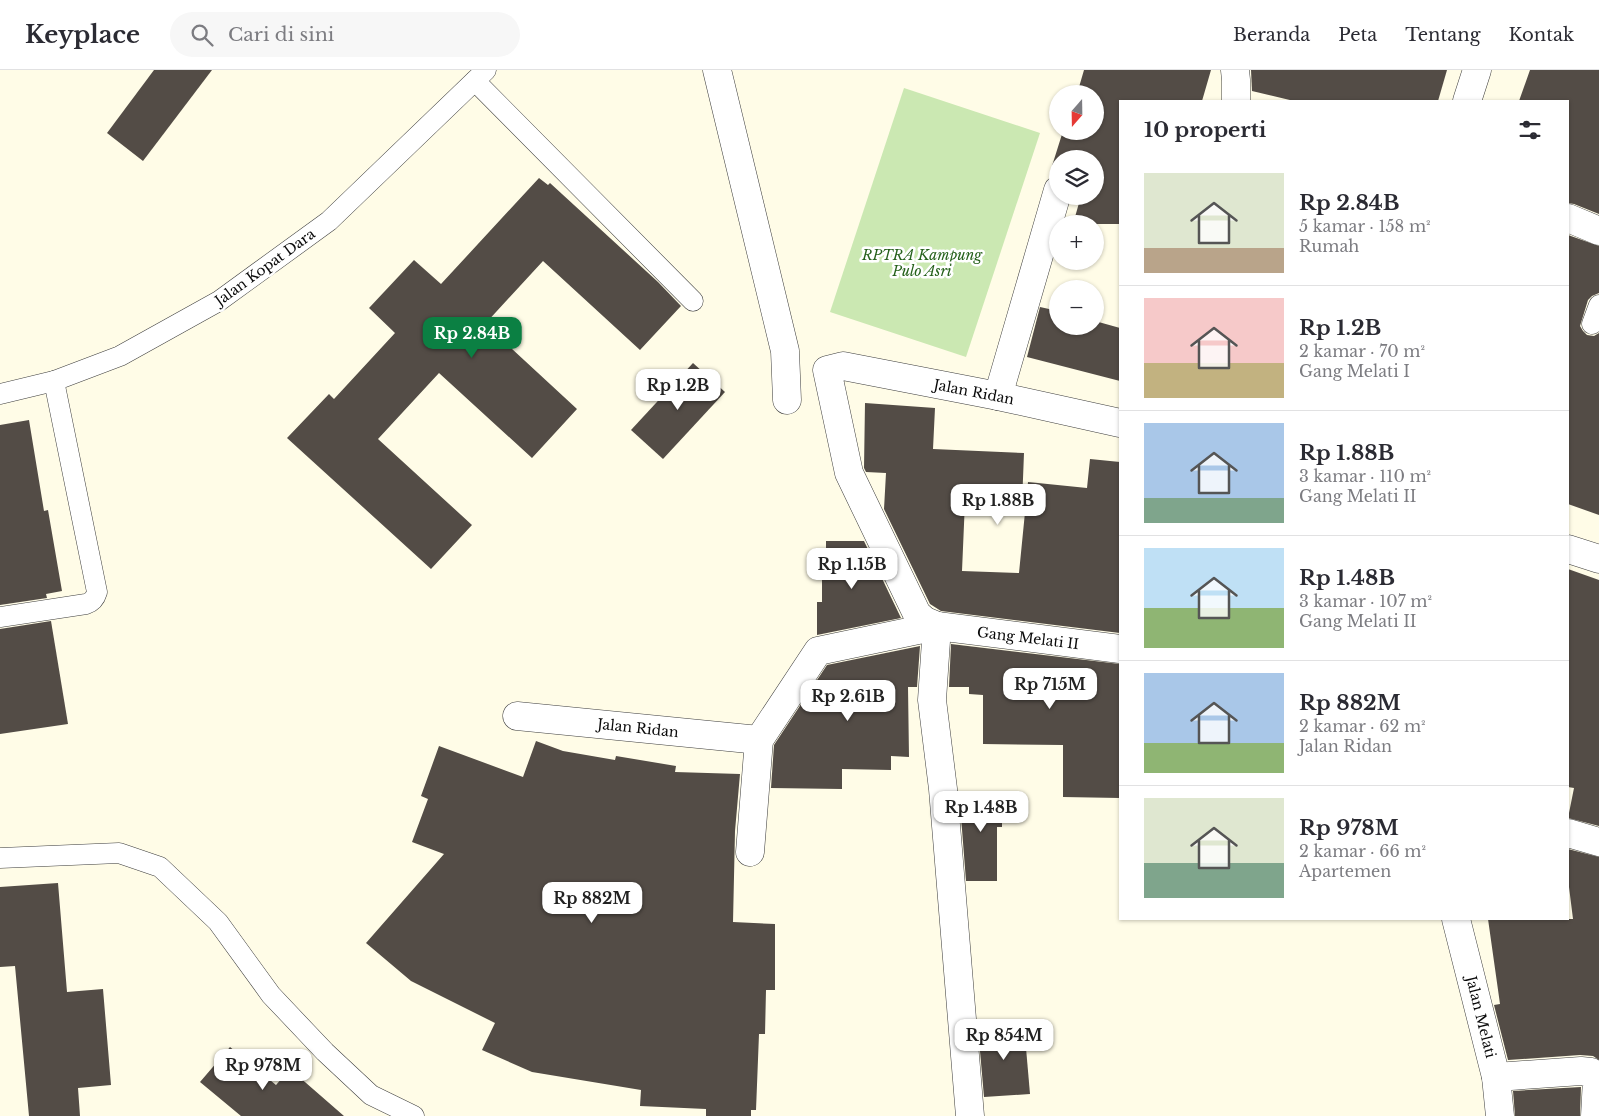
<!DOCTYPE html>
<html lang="id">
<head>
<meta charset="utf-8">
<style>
	:root { --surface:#fff; --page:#f7f7f7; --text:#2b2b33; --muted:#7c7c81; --line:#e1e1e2; --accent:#0b8043 }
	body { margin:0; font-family:"Libre Baskerville",serif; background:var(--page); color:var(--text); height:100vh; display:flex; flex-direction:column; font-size:19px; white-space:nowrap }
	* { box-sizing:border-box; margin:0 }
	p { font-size:16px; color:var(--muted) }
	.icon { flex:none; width:28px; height:28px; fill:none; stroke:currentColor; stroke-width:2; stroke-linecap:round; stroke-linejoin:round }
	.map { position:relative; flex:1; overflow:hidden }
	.panel { position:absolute; left:1119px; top:30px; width:450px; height:820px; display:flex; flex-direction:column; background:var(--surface); border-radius:0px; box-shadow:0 1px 4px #0004 }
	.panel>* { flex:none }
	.needle { width:32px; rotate:200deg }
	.controls { position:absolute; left:1049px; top:15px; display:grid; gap:10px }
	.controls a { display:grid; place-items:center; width:55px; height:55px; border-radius:50%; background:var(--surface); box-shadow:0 1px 4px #0004; font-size:25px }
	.price { position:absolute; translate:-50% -42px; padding:0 11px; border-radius:10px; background:#fff; color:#222; font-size:16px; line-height:32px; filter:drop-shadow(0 1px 2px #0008) }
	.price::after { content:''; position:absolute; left:50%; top:30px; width:15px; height:11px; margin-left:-8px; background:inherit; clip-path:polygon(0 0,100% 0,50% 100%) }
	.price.selected { background:var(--accent); color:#fff }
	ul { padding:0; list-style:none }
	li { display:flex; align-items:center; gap:15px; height:125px; padding:0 25px }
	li+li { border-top:1px solid var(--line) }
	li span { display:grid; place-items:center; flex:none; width:140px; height:100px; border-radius:0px; color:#555 }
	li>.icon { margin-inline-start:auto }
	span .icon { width:60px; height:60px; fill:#fffc; stroke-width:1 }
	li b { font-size:21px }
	h2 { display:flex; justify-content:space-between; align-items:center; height:60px; padding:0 25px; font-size:21px }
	header { display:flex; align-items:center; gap:30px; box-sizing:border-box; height:70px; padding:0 25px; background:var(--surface); border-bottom:1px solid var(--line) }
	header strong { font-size:24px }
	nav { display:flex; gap:28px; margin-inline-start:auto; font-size:18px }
	.search { width:350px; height:45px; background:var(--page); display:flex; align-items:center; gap:12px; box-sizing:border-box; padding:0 18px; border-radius:28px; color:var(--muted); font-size:19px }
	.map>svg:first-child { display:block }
	.green { fill:#cbe8b2 }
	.building { fill:#534c46 }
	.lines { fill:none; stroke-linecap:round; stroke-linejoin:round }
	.service-casing { stroke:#3d3d3d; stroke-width:21 }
	.minor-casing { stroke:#3d3d3d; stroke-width:29 }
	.service { stroke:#fff; stroke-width:20 }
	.minor { stroke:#fff; stroke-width:28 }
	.labels { text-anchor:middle; stroke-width:5; stroke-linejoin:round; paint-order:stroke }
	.park-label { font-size:14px; font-style:italic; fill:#26611b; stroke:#fff }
	.street-label { font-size:14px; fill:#0a0a0a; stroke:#fff }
</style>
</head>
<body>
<header>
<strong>Keyplace</strong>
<div class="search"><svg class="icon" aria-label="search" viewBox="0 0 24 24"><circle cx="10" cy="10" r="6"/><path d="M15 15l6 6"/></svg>Cari di sini</div>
<nav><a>Beranda</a><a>Peta</a><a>Tentang</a><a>Kontak</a></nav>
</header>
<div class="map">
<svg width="1599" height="1046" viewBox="0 0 1599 1046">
	<rect width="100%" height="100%" fill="#fffce7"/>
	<polygon class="green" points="904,18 1040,63 966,287 830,242"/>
	<g class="building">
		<polygon points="154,0 212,0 143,91 107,63"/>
		<polygon points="1084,0 1211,0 1202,31 1120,31 1120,154 1073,154 1081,126 1095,126 1095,89 1058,89 1058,98 1052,96 1063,61 1095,61 1095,24 1077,24"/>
		<polygon points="1251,0 1447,0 1438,31 1294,31 1252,21"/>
		<polygon points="1530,0 1599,0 1599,144 1574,134 1568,133 1568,31 1519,31"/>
		<polygon points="539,108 548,115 550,113 658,212 681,236 640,280 543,191 485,254 577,339 532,388 439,303 378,369 472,455 431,499 287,368 329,324 334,329 395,263 369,238 414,190 441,214"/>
		<polygon points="1568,165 1599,176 1599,223 1592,226 1588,230 1580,256 1583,261 1587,265 1594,266 1599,263 1599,445 1568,434"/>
		<polygon points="1040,237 1058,241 1058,256 1095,256 1095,251 1120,258 1120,311 1027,287"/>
		<polygon points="693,293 725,322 663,389 631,360"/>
		<polygon points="865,333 935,338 933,379 1024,383 1022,434 965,431 962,501 1019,503 1028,412 1087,418 1090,389 1120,392 1120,563 941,541 930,534 884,439 886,403 866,402 864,398"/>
		<polygon points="29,350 44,441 48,440 62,521 46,524 47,528 0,535 0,355"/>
		<polygon points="826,471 864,471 901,548 817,565 817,532 822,532 822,508 826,508"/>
		<polygon points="1568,499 1599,510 1599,756 1568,748 1574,718 1568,717"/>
		<polygon points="51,551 68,654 0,664 0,559"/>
		<polygon points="951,574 1120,594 1120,728 1063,727 1063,675 983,674 983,625 969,624 969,617 949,617"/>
		<polygon points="920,576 917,617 908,617 909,687 891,686 891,700 842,699 842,719 771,718 774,675 827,595"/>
		<polygon points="536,671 563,681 615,690 616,686 676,696 675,702 740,704 735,761 733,852 775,854 775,920 766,920 765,964 759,964 756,1040 751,1040 751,1046 706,1046 706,1039 640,1036 641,1020 532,1002 482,980 495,953 411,911 366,873 444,784 412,772 428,729 421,726 439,676 523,707"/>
		<polygon points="959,721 1002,722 1002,757 997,757 997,811 966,811"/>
		<polygon points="1568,779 1599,787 1599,990 1593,986 1580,985 1508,990 1494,935 1500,934 1488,849 1573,849 1568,809"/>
		<polygon points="58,813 67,922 103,919 111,1015 78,1018 80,1046 29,1046 15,896 0,897 0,817"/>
		<polygon points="1024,955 1030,1024 984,1027 978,958"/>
		<polygon points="230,977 276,1015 290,999 344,1046 241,1046 200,1012"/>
		<polygon points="1581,1017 1580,1046 1515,1046 1513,1021"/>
	</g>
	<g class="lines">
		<g class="service-casing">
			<g id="service">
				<polyline points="475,11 693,231"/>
				<polyline points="1592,254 1599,235"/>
				<polyline points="0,324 54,311 120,286 219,231 329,151 486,0"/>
				<path d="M0 547 86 534C92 532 95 529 97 522L54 311"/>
				<polyline points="0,788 119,783 160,797 218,852 271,925 325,982 371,1025 414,1046"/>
			</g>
		</g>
		<g class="minor-casing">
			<g id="minor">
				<polyline points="717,0 785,281 787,330"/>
				<polyline points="1235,0 1236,10 1236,31"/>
				<polyline points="1467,31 1477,0"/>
				<polyline points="1568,148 1599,161"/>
				<polyline points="998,326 1058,120"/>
				<polyline points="1120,353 998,326 843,296 827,300 849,403 917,544 925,551 937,556 1120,579"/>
				<polyline points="1568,479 1599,489"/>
				<polyline points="937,556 932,630 943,719 970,1046"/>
				<polyline points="517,646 759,670"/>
				<polyline points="1568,763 1599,772"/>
				<polyline points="750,782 759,670 818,581 937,556"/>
				<polyline points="1456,849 1496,1007 1500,1046"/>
				<polyline points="1496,1007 1581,1001 1591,1002 1597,1009 1595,1046"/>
			</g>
		</g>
		<use href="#service" class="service"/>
		<use href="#minor" class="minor"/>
	</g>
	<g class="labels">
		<g class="park-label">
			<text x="922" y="190">RPTRA Kampung<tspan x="922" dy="16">Pulo Asri</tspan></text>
		</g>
		<g class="street-label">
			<text transform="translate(265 197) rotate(-36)" y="5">Jalan Kopat Dara</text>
			<text transform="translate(974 322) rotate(11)" y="5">Jalan Ridan</text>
			<text transform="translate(1028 568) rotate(7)" y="5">Gang Melati II</text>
			<text transform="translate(638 658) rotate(6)" y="5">Jalan Ridan</text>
			<text transform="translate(1481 947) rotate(76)" y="5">Jalan Melati</text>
		</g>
	</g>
</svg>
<div class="controls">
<a><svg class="needle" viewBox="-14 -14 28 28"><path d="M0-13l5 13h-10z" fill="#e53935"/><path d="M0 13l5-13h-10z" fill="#7c7c81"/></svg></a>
<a><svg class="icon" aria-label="layers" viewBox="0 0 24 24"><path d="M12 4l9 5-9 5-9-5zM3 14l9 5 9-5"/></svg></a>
<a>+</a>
<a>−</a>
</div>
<b class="price selected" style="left:472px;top:289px">Rp 2.84B</b>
<b class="price" style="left:678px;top:341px">Rp 1.2B</b>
<b class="price" style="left:998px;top:456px">Rp 1.88B</b>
<b class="price" style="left:852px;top:520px">Rp 1.15B</b>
<b class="price" style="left:1050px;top:640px">Rp 715M</b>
<b class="price" style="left:848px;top:652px">Rp 2.61B</b>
<b class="price" style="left:981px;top:763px">Rp 1.48B</b>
<b class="price" style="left:592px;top:854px">Rp 882M</b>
<b class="price" style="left:1004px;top:991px">Rp 854M</b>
<b class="price" style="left:263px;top:1021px">Rp 978M</b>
<section class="panel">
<h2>10 properti<svg class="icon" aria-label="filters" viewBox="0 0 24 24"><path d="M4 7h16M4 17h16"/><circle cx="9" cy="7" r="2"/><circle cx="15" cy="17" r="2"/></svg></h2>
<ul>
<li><span style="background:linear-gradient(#dfe7d0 75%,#b9a48a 0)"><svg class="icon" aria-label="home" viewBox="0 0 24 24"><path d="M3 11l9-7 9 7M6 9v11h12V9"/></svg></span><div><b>Rp 2.84B</b><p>5 kamar · 158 m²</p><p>Rumah</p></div></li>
<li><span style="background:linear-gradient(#f6c9c9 65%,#c2b280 0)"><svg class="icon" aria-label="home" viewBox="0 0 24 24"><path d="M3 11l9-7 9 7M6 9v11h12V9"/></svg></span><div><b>Rp 1.2B</b><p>2 kamar · 70 m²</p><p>Gang Melati I</p></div></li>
<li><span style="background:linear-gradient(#a9c7e8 75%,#7fa58c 0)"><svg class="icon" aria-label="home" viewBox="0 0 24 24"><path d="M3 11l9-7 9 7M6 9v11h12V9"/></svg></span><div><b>Rp 1.88B</b><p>3 kamar · 110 m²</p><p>Gang Melati II</p></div></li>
<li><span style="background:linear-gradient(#bfe0f5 60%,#8fb573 0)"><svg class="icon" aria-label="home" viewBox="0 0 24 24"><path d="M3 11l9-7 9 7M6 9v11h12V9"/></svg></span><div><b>Rp 1.48B</b><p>3 kamar · 107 m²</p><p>Gang Melati II</p></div></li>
<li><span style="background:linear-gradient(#a9c7e8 70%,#8fb573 0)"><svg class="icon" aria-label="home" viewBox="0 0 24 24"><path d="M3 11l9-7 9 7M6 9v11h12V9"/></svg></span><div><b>Rp 882M</b><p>2 kamar · 62 m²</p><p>Jalan Ridan</p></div></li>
<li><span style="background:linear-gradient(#dfe7d0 65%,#7fa58c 0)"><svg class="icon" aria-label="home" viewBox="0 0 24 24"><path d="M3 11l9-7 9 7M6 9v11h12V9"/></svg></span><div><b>Rp 978M</b><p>2 kamar · 66 m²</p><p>Apartemen</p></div></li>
</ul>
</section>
</div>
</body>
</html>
